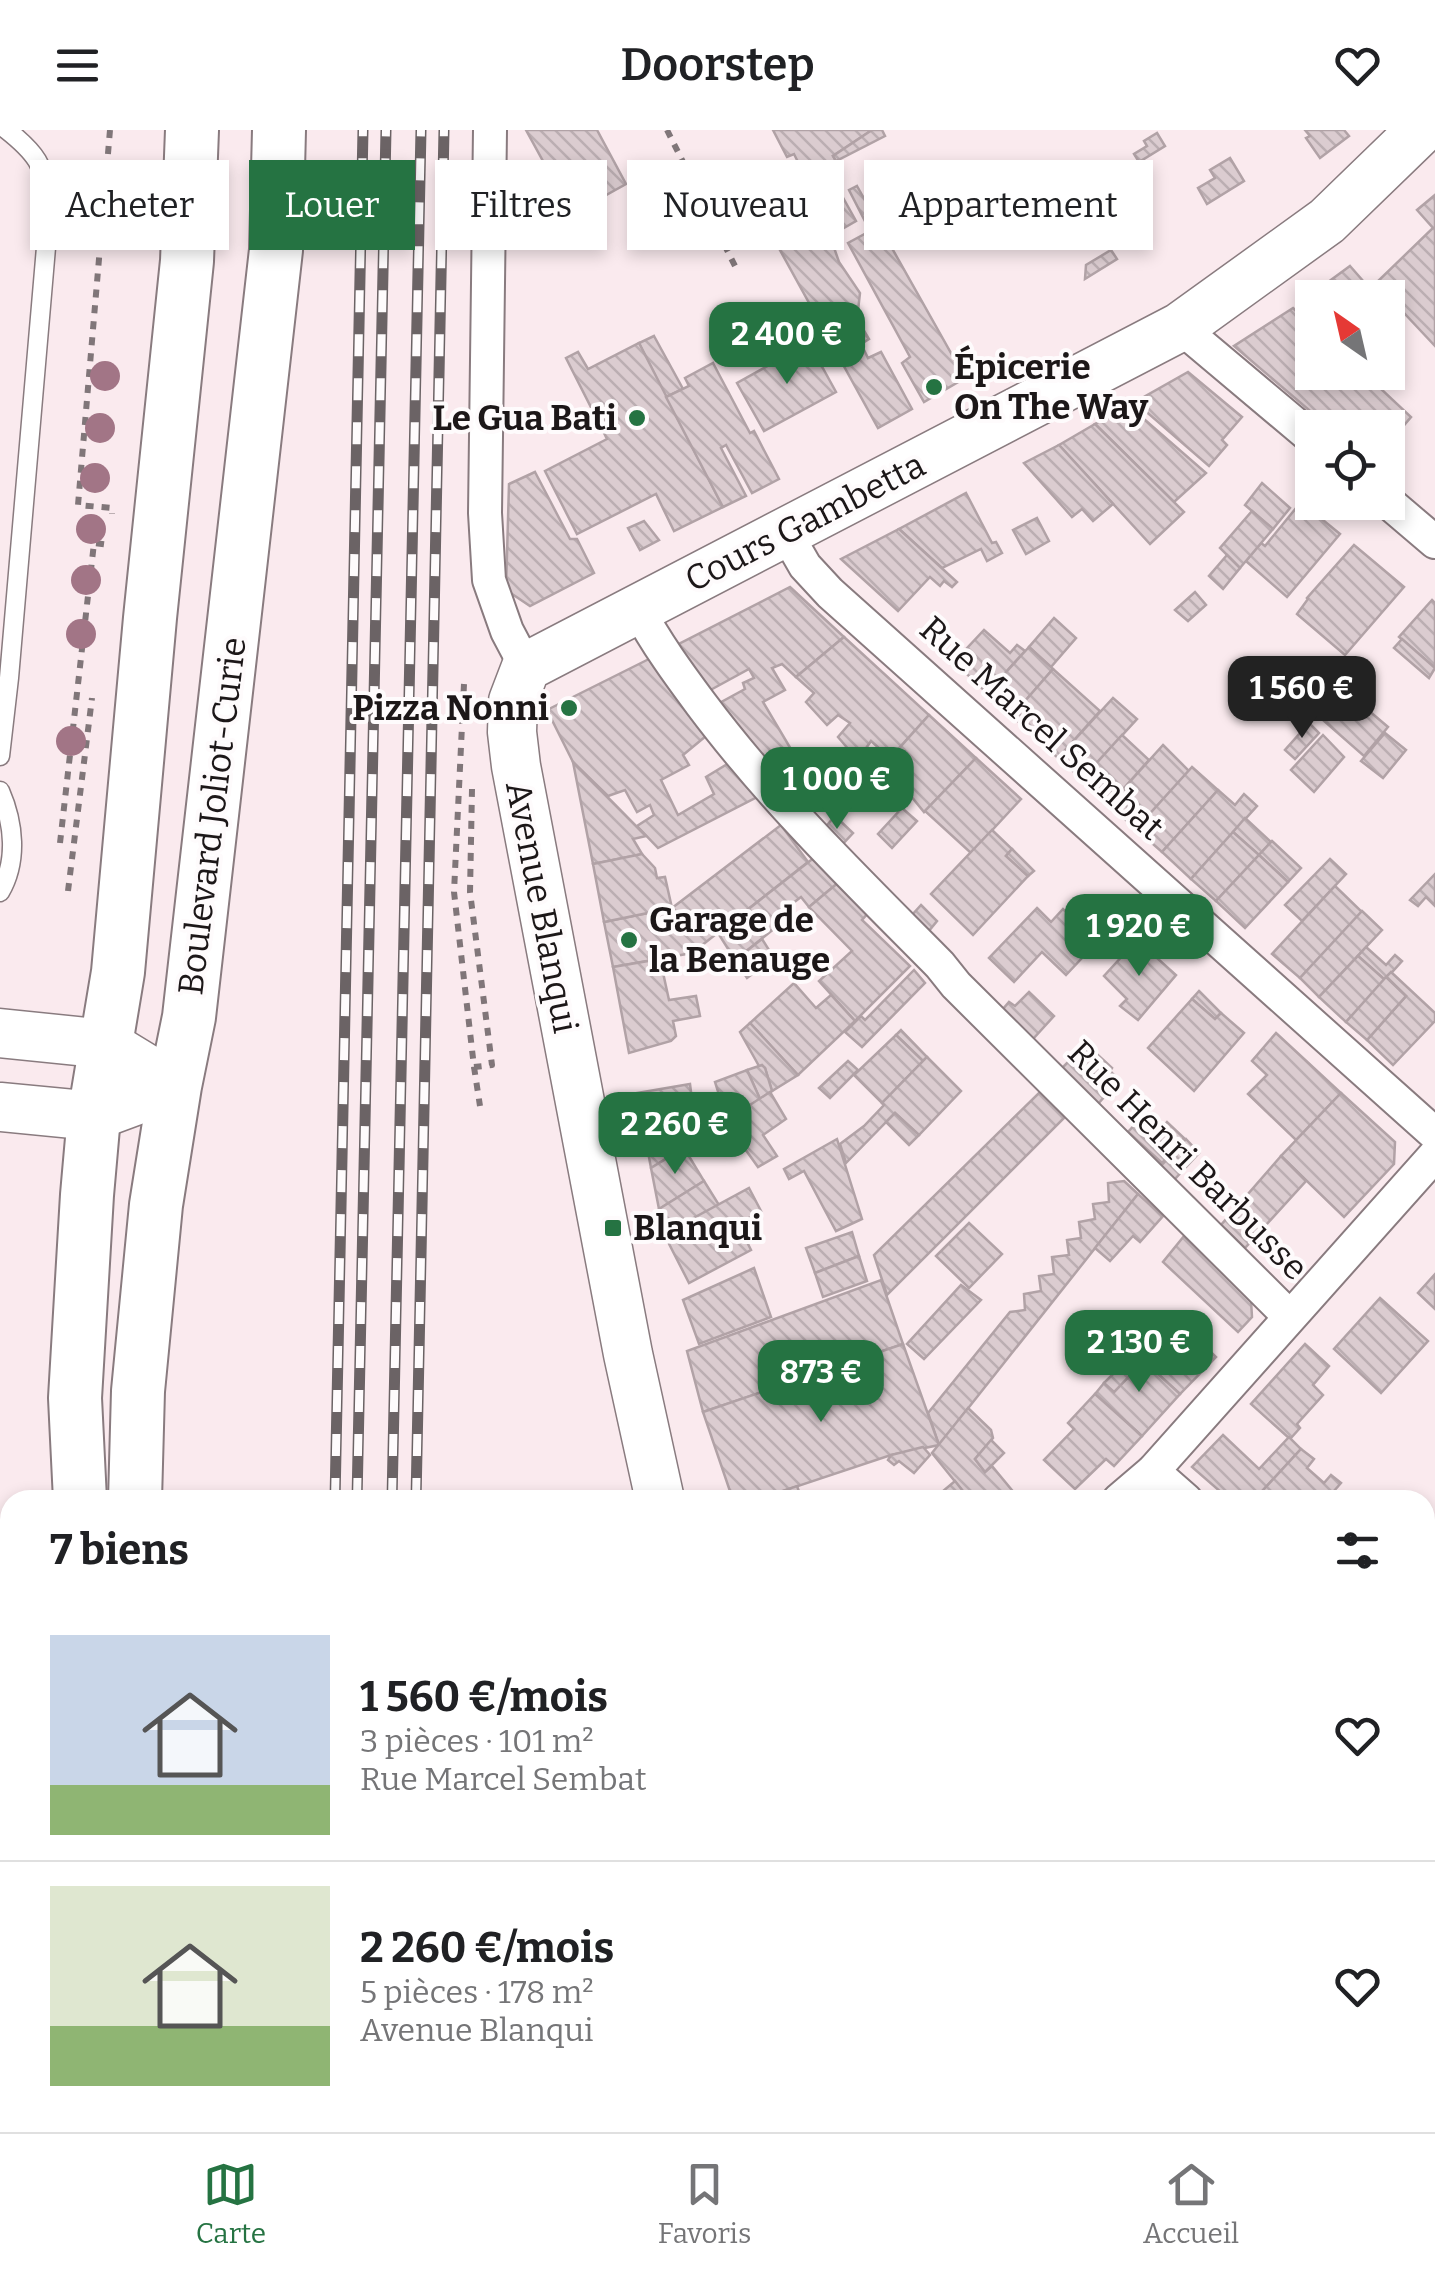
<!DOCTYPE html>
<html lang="fr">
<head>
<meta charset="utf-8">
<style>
	:root { --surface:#fff; --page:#f2f2f2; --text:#202124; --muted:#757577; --line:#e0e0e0; --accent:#257342 }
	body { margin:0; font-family:Bitter,serif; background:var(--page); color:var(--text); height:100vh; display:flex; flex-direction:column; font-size:38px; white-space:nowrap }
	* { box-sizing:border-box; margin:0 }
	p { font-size:32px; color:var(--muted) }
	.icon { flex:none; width:55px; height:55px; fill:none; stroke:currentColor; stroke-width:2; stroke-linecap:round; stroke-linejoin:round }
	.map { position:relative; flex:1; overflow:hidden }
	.details { position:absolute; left:0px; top:1360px; width:1435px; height:642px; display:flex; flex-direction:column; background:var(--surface); border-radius:30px 30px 0 0; box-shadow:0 5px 15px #0003 }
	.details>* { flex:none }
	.top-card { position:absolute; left:30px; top:30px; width:1375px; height:90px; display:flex; gap:20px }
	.needle { width:65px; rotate:326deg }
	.tools { position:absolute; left:1295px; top:150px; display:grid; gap:20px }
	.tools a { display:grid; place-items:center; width:110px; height:110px; border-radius:0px; background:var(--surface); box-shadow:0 5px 15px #0003; font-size:50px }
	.price { position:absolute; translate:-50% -85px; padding:0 22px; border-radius:20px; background:var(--accent); color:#fff; font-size:32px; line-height:65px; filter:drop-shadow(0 2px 5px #0008) }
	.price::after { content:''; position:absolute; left:50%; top:60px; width:30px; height:22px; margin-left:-15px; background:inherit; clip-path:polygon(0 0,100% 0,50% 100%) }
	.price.selected { background:#222; color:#fff }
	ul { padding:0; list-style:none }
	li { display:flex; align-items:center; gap:30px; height:250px; padding:0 50px }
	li+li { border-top:2px solid var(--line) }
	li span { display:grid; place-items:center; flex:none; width:280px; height:200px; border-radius:0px; color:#555 }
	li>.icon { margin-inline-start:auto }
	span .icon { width:120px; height:120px; fill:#fffc; stroke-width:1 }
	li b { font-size:42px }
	h2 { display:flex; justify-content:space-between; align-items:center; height:120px; padding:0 50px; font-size:42px }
	.pill { padding:0 35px; border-radius:0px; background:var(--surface); box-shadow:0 5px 15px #0003; font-size:35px; line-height:90px }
	.pill.selected { background:var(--accent); color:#fff }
	header { display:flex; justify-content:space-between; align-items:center; height:130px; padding:0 50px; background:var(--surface); font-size:45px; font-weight:600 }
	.tab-bar { display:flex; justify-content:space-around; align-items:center; height:140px; border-top:2px solid var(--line); background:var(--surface); font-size:28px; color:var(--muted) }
	.tab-bar a { display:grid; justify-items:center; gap:5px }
	.tab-bar .selected { color:var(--accent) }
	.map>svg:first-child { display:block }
	.building { fill:url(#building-back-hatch); stroke:#b1a2a6; stroke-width:2.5 }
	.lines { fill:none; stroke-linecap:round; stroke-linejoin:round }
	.lane-casing { stroke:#897b7f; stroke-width:21 }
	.street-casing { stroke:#897b7f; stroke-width:36 }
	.secondary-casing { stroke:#897b7f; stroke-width:51 }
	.primary-casing { stroke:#897b7f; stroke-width:56 }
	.path { stroke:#807679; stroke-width:6; stroke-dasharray:8 8; stroke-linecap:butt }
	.lane { stroke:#fff; stroke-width:18 }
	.street { stroke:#fff; stroke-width:32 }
	.secondary { stroke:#fff; stroke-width:48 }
	.primary { stroke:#fff; stroke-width:52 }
	.rail-casing { stroke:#6b6365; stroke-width:11 }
	.rail { stroke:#fefbfc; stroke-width:8; stroke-dasharray:22; stroke-linecap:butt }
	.tree { fill:#a27586 }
	.poi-dot { fill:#257342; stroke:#fefbfc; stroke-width:4 }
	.labels { text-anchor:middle; stroke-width:8; stroke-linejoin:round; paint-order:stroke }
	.poi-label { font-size:35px; font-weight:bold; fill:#1c1718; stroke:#fefbfc; text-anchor:start }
	.street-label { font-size:35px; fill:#1c1718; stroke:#fefbfc }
</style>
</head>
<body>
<header><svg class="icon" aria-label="menu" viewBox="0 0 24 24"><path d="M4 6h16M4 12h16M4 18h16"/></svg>Doorstep<svg class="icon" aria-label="heart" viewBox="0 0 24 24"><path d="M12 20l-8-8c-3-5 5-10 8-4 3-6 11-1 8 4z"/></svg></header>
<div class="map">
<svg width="1435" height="2002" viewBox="0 0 1435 2002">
	<defs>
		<pattern id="building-back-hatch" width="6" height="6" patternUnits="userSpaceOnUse" patternTransform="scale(2.5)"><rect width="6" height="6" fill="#dbccd0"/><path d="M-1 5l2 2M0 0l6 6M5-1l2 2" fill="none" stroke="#bbaeb2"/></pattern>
	</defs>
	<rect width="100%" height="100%" fill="#faeaee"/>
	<g class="building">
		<polygon points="526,0 597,0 626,54 572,84"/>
		<polygon points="773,0 872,0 833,26 836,31 805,46 794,24 787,27"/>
		<polygon points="872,0 882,0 885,6 836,31 833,26"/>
		<polygon points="1305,0 1344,0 1349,6 1320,28 1306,8 1310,6"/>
		<polygon points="1157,3 1165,16 1139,32 1134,24 1147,16 1144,11"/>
		<polygon points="1230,28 1244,51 1207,74 1198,58 1215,48 1210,40"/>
		<polygon points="818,53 826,68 787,89 779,73"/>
		<polygon points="857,56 965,248 924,272 902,233 910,227 848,113 870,101 849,60"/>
		<polygon points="841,64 856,91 830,106 839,132 860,163 857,189 869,209 861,214 868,228 881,222 912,279 878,298 770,102"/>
		<polygon points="1435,65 1435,216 1376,153 1433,98 1417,80"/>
		<polygon points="1069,76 1079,92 1065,101 1049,88"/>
		<polygon points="1111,120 1117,129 1085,149 1086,135"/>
		<polygon points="1350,136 1378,168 1312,168 1312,187 1298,174"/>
		<polygon points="1293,178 1312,196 1312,242 1363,242 1411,287 1388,314 1388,298 1330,298 1234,216"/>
		<polygon points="654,206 683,259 666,267 639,213"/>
		<polygon points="639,213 723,377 674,401 656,364 577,404 545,341 607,309 566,228 578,222 588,239"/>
		<polygon points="809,213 836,262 764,301 737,253"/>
		<polygon points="713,233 750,303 754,301 779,349 752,363 726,315 721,318 746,366 723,377 666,267 689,256 685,248"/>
		<polygon points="1188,242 1242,287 1222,310 1227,315 1209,336 1135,272"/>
		<polygon points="1129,276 1206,343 1174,372 1095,294"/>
		<polygon points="1095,294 1184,382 1150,414 1059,315"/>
		<polygon points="1059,315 1113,374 1093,391 1082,379 1072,387 1024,333"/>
		<polygon points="535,342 570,409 577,409 594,443 530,476 506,460 509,354"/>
		<polygon points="1262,353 1290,378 1273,399 1245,375"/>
		<polygon points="966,363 992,413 996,412 1002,423 987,431 981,419 942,438 899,399"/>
		<polygon points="1301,372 1340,404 1287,467 1246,431 1261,413 1265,416"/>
		<polygon points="1252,381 1273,399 1240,438 1220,418"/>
		<polygon points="1037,388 1049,411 1026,424 1013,400"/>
		<polygon points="644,391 659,410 640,420 628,398"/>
		<polygon points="899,399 957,452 952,457 944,451 940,456 930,447 898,481 841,429"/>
		<polygon points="1354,415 1404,457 1345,525 1297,484 1308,469 1307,468"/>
		<polygon points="1227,425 1240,438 1223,459 1209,446"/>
		<polygon points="790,457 844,507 796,547 782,534 772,538 785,560 763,572 795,626 770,645 716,575 745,559 743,553 754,548 749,539 705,563 671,518"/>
		<polygon points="1195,462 1206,475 1188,491 1175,480"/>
		<polygon points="1432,470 1435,473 1435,538 1399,507"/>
		<polygon points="1054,488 1076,508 1051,537 1029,517"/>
		<polygon points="984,500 1010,523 1017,515 1025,521 987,563 954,532"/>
		<polygon points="844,507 929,585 890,628 871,611 862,624 850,621 838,607 850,593 838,585 827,595 806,572 814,563 796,547"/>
		<polygon points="1402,509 1435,538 1429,548 1394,518"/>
		<polygon points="1029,517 1053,539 1012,586 987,563"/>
		<polygon points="649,529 706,606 683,625 689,635 661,650 678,685 714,664 706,647 729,633 757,667 658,718 637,696 654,685 650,675 637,682 625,660 608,666 573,632 547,580"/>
		<polygon points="1284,530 1330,568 1312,589 1267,550"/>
		<polygon points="1053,539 1100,581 1058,628 1012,586"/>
		<polygon points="1353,541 1368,555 1355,569 1388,597 1364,626 1316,584"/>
		<polygon points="1113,568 1137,589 1082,649 1058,628"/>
		<polygon points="929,585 976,628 924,682 885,634"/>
		<polygon points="1309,593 1319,603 1295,629 1285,620"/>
		<polygon points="1385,603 1406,620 1383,648 1361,631"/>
		<polygon points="1122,605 1149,630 1109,675 1082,649"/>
		<polygon points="1323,605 1344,627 1314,662 1291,640"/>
		<polygon points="1163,615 1189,641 1136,699 1109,675"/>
		<polygon points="976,628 1021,669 971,723 925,681"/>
		<polygon points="573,632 646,706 633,709 642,724 593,734"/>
		<polygon points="1192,637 1218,660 1162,722 1136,699"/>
		<polygon points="1218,660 1235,675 1244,664 1257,676 1191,749 1162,722"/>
		<polygon points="902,678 917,691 892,718 878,704"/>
		<polygon points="835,686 853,703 840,717 822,701"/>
		<polygon points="1245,688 1271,712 1259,725 1233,702"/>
		<polygon points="781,695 808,732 692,823 613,837 604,792 672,778"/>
		<polygon points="992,700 1012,719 1006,726 1028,746 973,805 931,764"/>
		<polygon points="1233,702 1259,725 1216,771 1191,749"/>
		<polygon points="1272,711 1301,738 1288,752 1259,725"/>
		<polygon points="1012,719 1034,741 1028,746 1006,726"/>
		<polygon points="642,724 655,738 657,748 665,747 672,778 604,792 593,734"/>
		<polygon points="1259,725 1288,752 1245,798 1216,771"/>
		<polygon points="815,727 839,752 809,777 801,767 780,783 785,790 735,830 718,803"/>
		<polygon points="1330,729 1346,744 1302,791 1285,775"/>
		<polygon points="1435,744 1435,776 1426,767 1418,776 1410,770"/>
		<polygon points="839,752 869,782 862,790 910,836 855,891 819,851 852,821 809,777"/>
		<polygon points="1335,756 1362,782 1300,848 1272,824"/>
		<polygon points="921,775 937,791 928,802 912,785"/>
		<polygon points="1037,778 1051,792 1063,779 1097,812 1066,845 1042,822 1014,852 989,828"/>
		<polygon points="1362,781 1382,800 1319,867 1300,848"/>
		<polygon points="762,809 774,828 747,848 735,830"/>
		<polygon points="1137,810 1176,845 1138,890 1120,876 1127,869 1104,846"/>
		<polygon points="1366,817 1386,835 1395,825 1402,831 1385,850 1358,826"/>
		<polygon points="1358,826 1385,850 1346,892 1319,867"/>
		<polygon points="660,829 669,870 696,866 700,886 673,891 676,906 671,911 629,923 613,837"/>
		<polygon points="914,840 925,853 862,917 845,902 861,886 865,890"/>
		<polygon points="1391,842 1435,883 1435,891 1393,935 1367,910 1406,866 1386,847"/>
		<polygon points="1386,847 1406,866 1367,910 1346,892"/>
		<polygon points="794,853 816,878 831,865 855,891 798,945 750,893"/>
		<polygon points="1199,861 1221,883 1215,889 1192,869"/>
		<polygon points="1029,862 1054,886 1033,909 1003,879 1009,872 1015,876"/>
		<polygon points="1192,869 1215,889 1221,883 1244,903 1194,961 1148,918"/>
		<polygon points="750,893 798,945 772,961 765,938 759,936 740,902"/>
		<polygon points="901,900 927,927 923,931 896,905"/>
		<polygon points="1276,903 1341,963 1296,1010 1248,964 1267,945 1252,931"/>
		<polygon points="896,905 923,931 882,973 854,945"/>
		<polygon points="1086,914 1112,938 1110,941 1119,950 1098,974 1062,938"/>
		<polygon points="927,927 961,961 919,1005 895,983 846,1033 840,1014 864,996 884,975 882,973"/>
		<polygon points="848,931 858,940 830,968 819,958"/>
		<polygon points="762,935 765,938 772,961 760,969 747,940"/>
		<polygon points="747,940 760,969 727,990 715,952"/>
		<polygon points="690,954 696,1001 675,1014 678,1021 651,1038 637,963"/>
		<polygon points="770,962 786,989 763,1005 777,1026 758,1037 725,991"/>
		<polygon points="1040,962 1065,987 887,1165 874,1125"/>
		<polygon points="1341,963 1395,1012 1394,1034 1344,1087 1281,1026"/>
		<polygon points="895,983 919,1005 909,1015 886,992"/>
		<polygon points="1143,986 1159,1001 1167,992 1184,1008 1162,1033 1128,1002"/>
		<polygon points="837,1009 862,1089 836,1101 804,1041 789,1049 784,1039"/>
		<polygon points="1186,1009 1199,1023 1174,1050 1160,1037"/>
		<polygon points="684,1018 704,1051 659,1079 651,1038"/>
		<polygon points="1281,1026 1306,1051 1245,1118 1221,1095"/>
		<polygon points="704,1051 719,1075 664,1104 659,1079"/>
		<polygon points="1124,1051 1138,1064 939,1315 928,1283 1010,1182 1025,1180 1024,1164 1041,1161 1039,1146 1054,1144 1052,1127 1069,1125 1067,1110 1081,1108 1079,1092 1095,1089 1093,1074 1109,1072 1108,1053"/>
		<polygon points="749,1058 761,1081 738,1094 751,1120 689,1153 664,1104"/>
		<polygon points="1138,1064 1163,1086 1140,1112 1133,1106 1110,1131 1095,1118"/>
		<polygon points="969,1093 1002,1124 969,1158 936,1126"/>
		<polygon points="852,1102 859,1126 815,1143 806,1118"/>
		<polygon points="1184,1106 1251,1170 1252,1187 1238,1202 1163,1132"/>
		<polygon points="859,1126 867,1151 823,1167 815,1143"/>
		<polygon points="754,1138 771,1187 699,1214 683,1170"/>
		<polygon points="1435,1144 1435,1179 1418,1163"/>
		<polygon points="881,1150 903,1214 703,1282 687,1221"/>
		<polygon points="961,1155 981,1170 924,1229 907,1214"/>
		<polygon points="1380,1168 1428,1211 1381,1263 1334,1219"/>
		<polygon points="1181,1193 1216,1227 1180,1264 1133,1221 1159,1194 1170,1205"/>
		<polygon points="903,1214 939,1315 891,1325 756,1370 733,1370 703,1282"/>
		<polygon points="1305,1214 1329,1236 1313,1255 1323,1265 1297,1294 1300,1298 1290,1309 1251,1274"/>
		<polygon points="1126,1215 1180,1264 1142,1306 1095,1264 1104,1253 1114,1262 1135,1240 1119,1222"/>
		<polygon points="1126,1231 1135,1240 1114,1262 1104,1253"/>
		<polygon points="1095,1264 1142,1306 1114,1336 1106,1329 1075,1359 1044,1330 1074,1299 1068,1293"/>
		<polygon points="968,1278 991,1300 993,1308 975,1329 985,1342 992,1336 1020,1370 970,1370 932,1323"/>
		<polygon points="1223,1305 1259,1339 1289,1307 1301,1319 1254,1370 1230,1370 1192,1337"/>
		<polygon points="991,1310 1004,1323 985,1342 975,1329"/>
		<polygon points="923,1317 930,1325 914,1343 899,1331 894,1335 888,1330 891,1325"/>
		<polygon points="1301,1319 1314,1329 1307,1338 1324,1353 1331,1345 1341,1353 1326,1370 1287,1370 1281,1364 1277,1370 1254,1370"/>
		<polygon points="955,1351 970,1370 938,1370 936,1367"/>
		<polygon points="797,1356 802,1370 756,1370"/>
		<polygon points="1435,1440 1435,1509 1425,1500 1425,1447"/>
		<polygon points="1435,1631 1435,1681 1425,1692 1425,1642"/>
		<polygon points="1431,1880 1435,1883 1435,1928 1425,1940 1425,1887"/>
		<polygon points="881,1992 999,1992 1006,2002 869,2002"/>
		<polygon points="1254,1992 1328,1992 1320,2002 1257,2002 1251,1997"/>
	</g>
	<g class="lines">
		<g class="lane-casing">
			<g id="lane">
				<path d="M0 626 9 548 50 71C44 35 36 23 7 0"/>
				<path d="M0 661C14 693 18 731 0 762"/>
			</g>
		</g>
		<g class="street-casing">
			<g id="street">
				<polyline points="490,0 485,383 489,450 507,501 526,537"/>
				<polyline points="1180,197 1312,308"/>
				<polyline points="1388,372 1435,412"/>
				<polyline points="786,403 805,436 830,463 1435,1004"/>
				<path d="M638 479C656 513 678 543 701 574 772 669 857 751 940 835L956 855 1289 1186"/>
				<polyline points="1153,1341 1186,1370"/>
				<polyline points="1119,1370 1153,1341 1435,1025"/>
				<polyline points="1425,1582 1435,1591"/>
				<polyline points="1099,1992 1110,2002"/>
				<polyline points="1387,1992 1399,2002"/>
			</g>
		</g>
		<g class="secondary-casing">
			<g id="secondary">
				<polyline points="0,903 106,914 175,956"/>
				<polyline points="0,977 94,986 175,956"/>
				<polyline points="660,1370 628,1224 516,636 512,602 513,571 526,537 1180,197 1327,91 1421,0"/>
			</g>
		</g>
		<g class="primary-casing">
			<g id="primary">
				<polyline points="80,1370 75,1268 87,1065 94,986 118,842 150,488 187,131 192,0"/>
				<polyline points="135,1370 138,1261 156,1075 175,956 189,887 234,491 276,120 279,0"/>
				<polyline points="234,1992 234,2002"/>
			</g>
		</g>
		<g class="path">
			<polyline points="110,0 78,375 112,378 112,384"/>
			<polyline points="667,0 735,136"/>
			<polyline points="464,554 454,762 474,937 492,935 470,762 472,659"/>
			<polyline points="60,713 94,413 109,415 109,417"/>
			<polyline points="68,761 92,568"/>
			<polyline points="474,937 480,976"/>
			<polyline points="766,1992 771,2002"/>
		</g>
		<use href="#lane" class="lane"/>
		<use href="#street" class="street"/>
		<use href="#secondary" class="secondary"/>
		<use href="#primary" class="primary"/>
		<g class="rail-casing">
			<g id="rail">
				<polyline points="335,1370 363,0"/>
				<polyline points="357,1370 386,0"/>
				<polyline points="392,1370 421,0"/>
				<polyline points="416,1370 444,0"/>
				<polyline points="321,2002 321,1992"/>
				<polyline points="344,2002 344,1992"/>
				<polyline points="379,2002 379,1992"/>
				<polyline points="402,2002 402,1992"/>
			</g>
		</g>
		<use href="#rail" class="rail"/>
	</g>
	<g class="tree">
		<circle cx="105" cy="246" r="15"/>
		<circle cx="100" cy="298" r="15"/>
		<circle cx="95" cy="348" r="15"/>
		<circle cx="91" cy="399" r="15"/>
		<circle cx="86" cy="450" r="15"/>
		<circle cx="81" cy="504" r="15"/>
		<circle cx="71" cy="611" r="15"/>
	</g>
	<g class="poi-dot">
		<circle cx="934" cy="257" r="10"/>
		<circle cx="637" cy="288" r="10"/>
		<circle cx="569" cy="578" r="10"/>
		<circle cx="629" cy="810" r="10"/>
		<rect x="603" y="1088" width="20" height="20" rx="5"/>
	</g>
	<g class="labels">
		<g class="poi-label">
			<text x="954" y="249">Épicerie<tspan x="954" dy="40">On The Way</tspan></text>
			<text x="617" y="300" text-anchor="end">Le Gua Bati</text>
			<text x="549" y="590" text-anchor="end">Pizza Nonni</text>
			<text x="649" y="802">Garage de<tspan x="649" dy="40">la Benauge</tspan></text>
			<text x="633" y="1110">Blanqui</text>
		</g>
		<g class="street-label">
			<text transform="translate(805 392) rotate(-27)" y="12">Cours Gambetta</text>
			<text transform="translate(1042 598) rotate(42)" y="12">Rue Marcel Sembat</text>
			<text transform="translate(212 686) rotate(-83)" y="12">Boulevard Joliot-Curie</text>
			<text transform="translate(542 777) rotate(79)" y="12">Avenue Blanqui</text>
			<text transform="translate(1188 1030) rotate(45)" y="12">Rue Henri Barbusse</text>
		</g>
	</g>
</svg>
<div class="tools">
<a><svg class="needle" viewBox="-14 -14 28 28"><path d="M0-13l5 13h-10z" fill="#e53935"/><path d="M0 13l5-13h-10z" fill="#757577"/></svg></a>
<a><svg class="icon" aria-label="locate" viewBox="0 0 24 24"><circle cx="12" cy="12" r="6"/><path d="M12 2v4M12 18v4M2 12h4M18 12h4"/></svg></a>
</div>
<b class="price" style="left:787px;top:257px">2 400 €</b>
<b class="price selected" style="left:1302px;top:611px">1 560 €</b>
<b class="price" style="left:837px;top:702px">1 000 €</b>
<b class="price" style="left:1139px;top:849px">1 920 €</b>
<b class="price" style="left:675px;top:1047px">2 260 €</b>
<b class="price" style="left:1139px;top:1265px">2 130 €</b>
<b class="price" style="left:821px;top:1295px">873 €</b>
<div class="top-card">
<a class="pill">Acheter</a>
<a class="pill selected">Louer</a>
<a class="pill">Filtres</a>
<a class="pill">Nouveau</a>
<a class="pill">Appartement</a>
</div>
<section class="details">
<h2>7 biens<svg class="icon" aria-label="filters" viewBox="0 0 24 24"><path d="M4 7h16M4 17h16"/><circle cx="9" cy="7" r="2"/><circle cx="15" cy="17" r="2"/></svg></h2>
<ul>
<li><span style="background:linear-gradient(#c9d6e8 75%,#8fb573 0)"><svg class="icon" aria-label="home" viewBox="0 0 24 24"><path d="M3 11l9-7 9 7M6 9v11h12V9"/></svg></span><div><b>1 560 €/mois</b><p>3 pièces · 101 m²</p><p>Rue Marcel Sembat</p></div><svg class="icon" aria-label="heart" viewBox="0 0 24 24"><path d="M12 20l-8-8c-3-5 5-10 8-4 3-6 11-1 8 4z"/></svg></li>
<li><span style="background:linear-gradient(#dfe7d0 70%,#8fb573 0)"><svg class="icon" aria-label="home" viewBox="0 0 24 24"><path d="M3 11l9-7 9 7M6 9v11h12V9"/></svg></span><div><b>2 260 €/mois</b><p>5 pièces · 178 m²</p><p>Avenue Blanqui</p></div><svg class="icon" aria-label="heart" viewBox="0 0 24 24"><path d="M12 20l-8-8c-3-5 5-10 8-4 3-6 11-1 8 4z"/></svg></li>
</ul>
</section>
</div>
<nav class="tab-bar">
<a class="selected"><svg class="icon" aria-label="map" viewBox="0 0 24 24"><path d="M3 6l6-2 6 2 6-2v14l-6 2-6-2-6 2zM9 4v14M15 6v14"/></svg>Carte</a>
<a><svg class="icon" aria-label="saved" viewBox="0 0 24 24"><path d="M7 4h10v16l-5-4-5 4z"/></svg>Favoris</a>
<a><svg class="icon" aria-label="home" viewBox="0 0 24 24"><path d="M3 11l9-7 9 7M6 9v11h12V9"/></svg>Accueil</a>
</nav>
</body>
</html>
